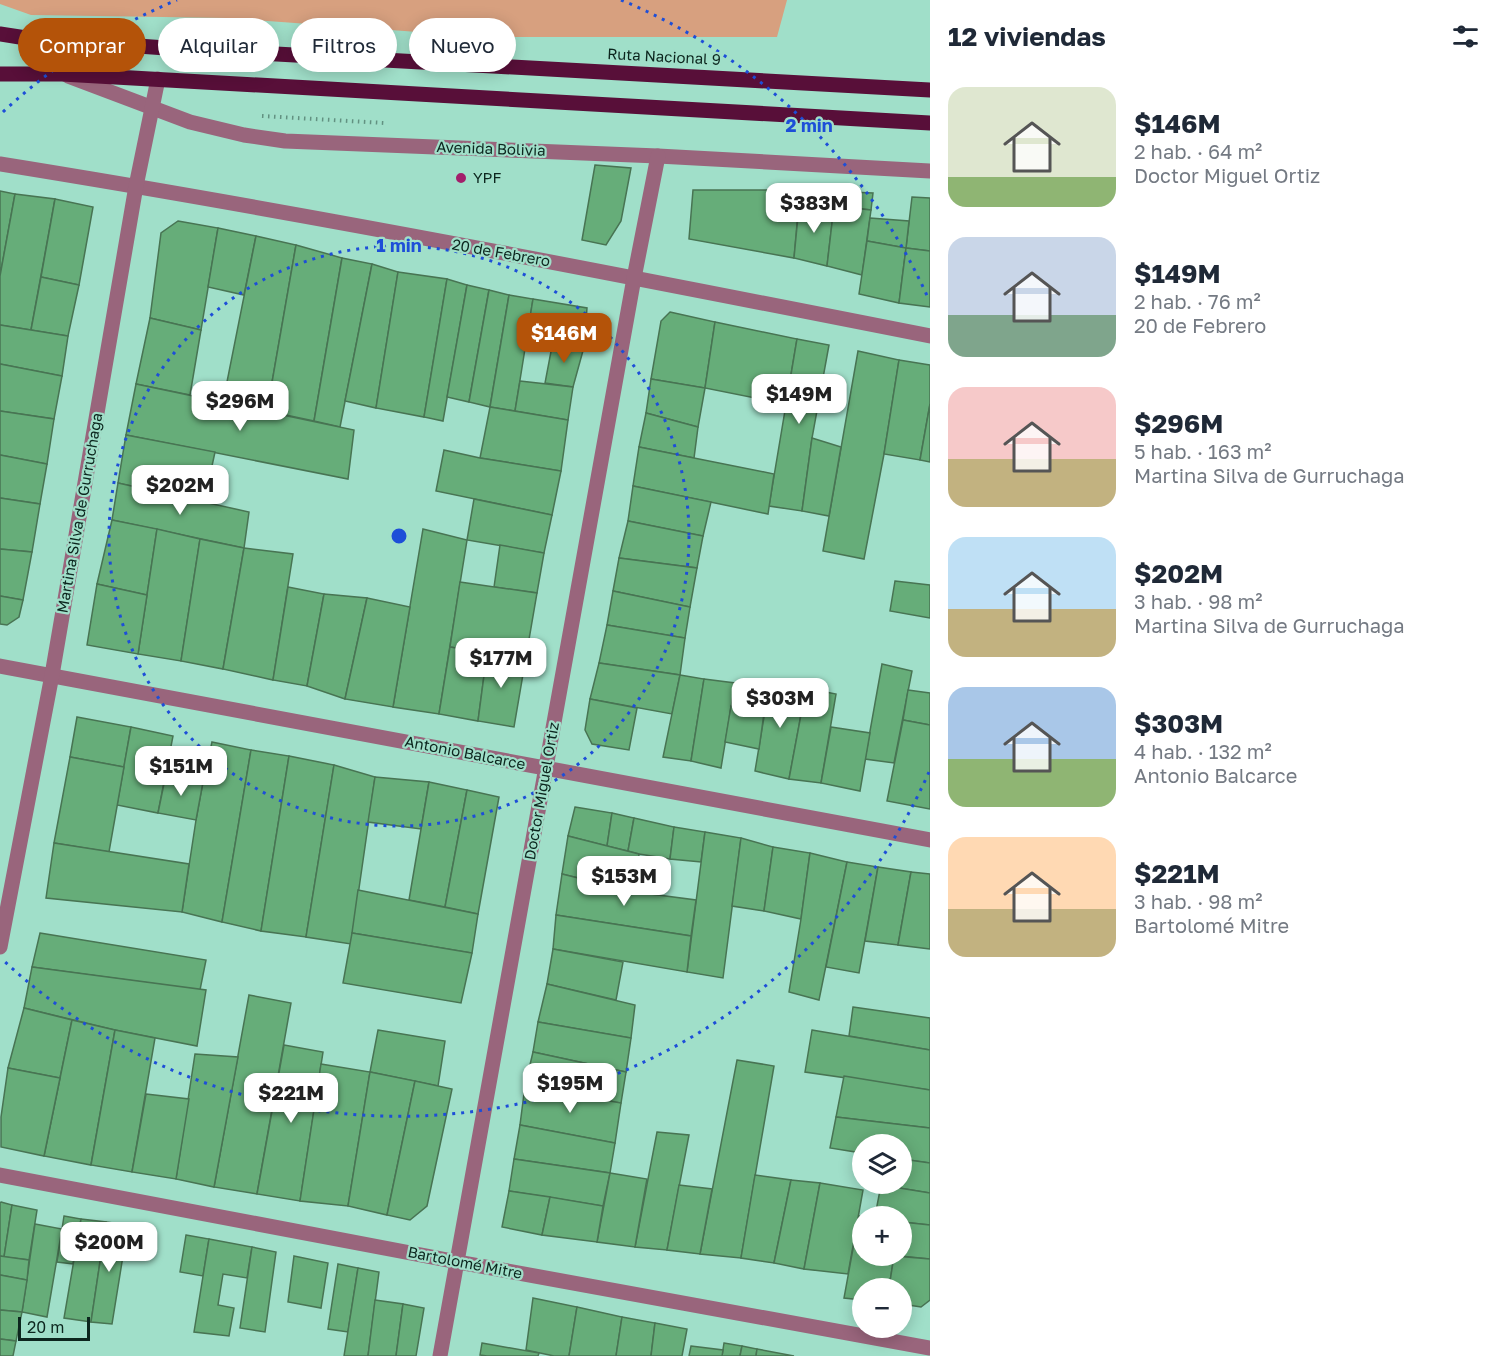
<!DOCTYPE html>
<html lang="es">
<head>
<meta charset="utf-8">
<style>
	:root { --surface:#fff; --page:#f6f6f7; --text:#1f2937; --muted:#747a83; --accent:#b45309 }
	body { margin:0; font-family:"Golos Text",sans-serif; background:var(--page); color:var(--text); height:100vh; display:flex; flex-direction:column; font-size:22px; white-space:nowrap }
	* { box-sizing:border-box; margin:0 }
	p { font-size:20px; color:var(--muted) }
	.icon { flex:none; width:33px; height:33px; fill:none; stroke:currentColor; stroke-width:2; stroke-linecap:round; stroke-linejoin:round }
	.map { position:relative; flex:1; overflow:hidden }
	.details { display:flex; flex-direction:column; background:var(--surface); width:570px }
	.details>* { flex:none }
	.banner { position:absolute; left:18px; top:18px; width:570px; height:54px; display:flex; gap:12px }
	.tools { position:absolute; left:852px; top:1134px; display:grid; gap:12px }
	.tools a { display:grid; place-items:center; width:60px; height:60px; border-radius:50%; background:var(--surface); box-shadow:0 3px 15px #0003; font-size:30px }
	.scale { position:absolute; left:18px; bottom:15px; width:72px; box-sizing:border-box; padding-left:6px; border:3px solid #0c261e; border-top:0; font-size:16px; line-height:21px; white-space:nowrap; color:#0c261e; -webkit-text-stroke:4px #a0dfc9; paint-order:stroke }
	.price { position:absolute; translate:-50% -51px; padding:0 14px; border-radius:12px; background:#fff; color:#222; font-size:20px; line-height:39px; filter:drop-shadow(0 2px 3px #0008) }
	.price::after { content:''; position:absolute; left:50%; top:36px; width:18px; height:14px; margin-left:-9px; background:inherit; clip-path:polygon(0 0,100% 0,50% 100%) }
	.price.selected { background:var(--accent); color:#fff }
	ul { padding:0; list-style:none }
	li { display:flex; align-items:center; gap:18px; height:150px; padding:0 18px }
	li span { display:grid; place-items:center; flex:none; width:168px; height:120px; border-radius:18px; color:#555 }
	li>.icon { margin-inline-start:auto }
	span .icon { width:72px; height:72px; fill:#fffc; stroke-width:1 }
	li b { font-size:26px }
	h2 { display:flex; justify-content:space-between; align-items:center; height:72px; padding:0 18px; font-size:26px }
	.chip { padding:0 21px; border-radius:27px; background:var(--surface); box-shadow:0 3px 15px #0003; font-size:21px; line-height:54px }
	.chip.selected { background:var(--accent); color:#fff }
	main { display:flex; flex:1; min-height:0 }
	.map>svg:first-child { display:block }
	.green { fill:#d7a07f }
	.building { fill:#66ad79; stroke:#487453; stroke-width:1.5 }
	.lines { fill:none; stroke-linecap:round; stroke-linejoin:round }
	.path { stroke:#629181; stroke-width:4; stroke-dasharray:1.5 4.5; stroke-linecap:butt }
	.minor { stroke:#99657c; stroke-width:15 }
	.major { stroke:#580f39; stroke-width:15 }
	.ring { fill:none; stroke:#1d4ed8; stroke-width:3; stroke-dasharray:3 6 }
	.poi-dot { fill:#a31e6b; stroke:#a0dfc9; stroke-width:2 }
	.labels { text-anchor:middle; stroke-width:4.5; stroke-linejoin:round; paint-order:stroke }
	.street-label { font-size:15px; fill:#0c261e; stroke:#a0dfc9 }
	.poi-label { font-size:15px; fill:#0c261e; stroke:#a0dfc9; text-anchor:start }
	.centre { fill:#1d4ed8; stroke:#a0dfc9; stroke-width:3 }
	.ring-label { font-size:18px; text-anchor:middle; font-weight:bold; fill:#1d4ed8; stroke:#a0dfc9; stroke-width:4.5; stroke-linejoin:round; paint-order:stroke }
</style>
</head>
<body>
<main>
<div class="map">
<svg width="930" height="1356" viewBox="0 0 930 1356">
	<rect width="100%" height="100%" fill="#a0dfc9"/>
	<polygon class="green" points="0,0 787,0 777,37 486,37 228,18 31,15 0,4"/>
	<g class="building">
		<polygon points="595,165 631,168 621,221 606,245 582,240"/>
		<polygon points="693,190 800,190 794,258 689,239"/>
		<polygon points="800,190 873,193 871,210 834,206 799,206"/>
		<polygon points="0,191 15,194 0,276"/>
		<polygon points="15,194 55,199 31,330 0,325 0,276"/>
		<polygon points="912,197 930,198 930,251 906,248"/>
		<polygon points="55,199 93,207 79,285 41,277"/>
		<polygon points="799,206 834,206 827,266 794,258"/>
		<polygon points="834,206 871,210 862,275 827,266"/>
		<polygon points="870,218 909,221 906,248 867,241"/>
		<polygon points="178,221 218,228 201,330 150,318 161,233"/>
		<polygon points="218,228 256,236 244,295 208,287"/>
		<polygon points="256,236 296,245 267,411 223,402"/>
		<polygon points="867,241 906,248 899,303 859,294"/>
		<polygon points="296,245 342,258 314,421 267,411"/>
		<polygon points="906,248 930,251 930,307 899,303"/>
		<polygon points="342,258 372,264 340,427 314,421"/>
		<polygon points="372,264 398,272 376,408 345,401"/>
		<polygon points="398,272 447,279 424,417 376,408"/>
		<polygon points="41,277 79,285 68,336 31,330"/>
		<polygon points="447,279 467,285 443,421 424,417"/>
		<polygon points="467,285 489,290 469,402 447,397"/>
		<polygon points="489,290 509,295 490,407 469,402"/>
		<polygon points="509,295 533,299 515,411 490,407"/>
		<polygon points="533,299 587,308 584,347 527,336"/>
		<polygon points="670,312 715,322 705,388 651,379 661,321"/>
		<polygon points="150,318 201,330 190,395 136,384"/>
		<polygon points="715,322 797,339 786,404 705,388"/>
		<polygon points="0,325 68,336 62,376 0,364"/>
		<polygon points="797,339 829,345 812,438 802,511 769,506"/>
		<polygon points="553,341 584,347 573,387 545,383"/>
		<polygon points="858,351 899,360 884,454 864,559 823,551"/>
		<polygon points="899,360 930,365 930,404 920,460 884,454"/>
		<polygon points="0,364 62,376 54,419 0,411"/>
		<polygon points="651,379 705,388 698,427 646,413"/>
		<polygon points="520,381 573,387 568,420 515,411"/>
		<polygon points="136,384 354,430 348,479 126,435"/>
		<polygon points="930,404 930,462 920,460"/>
		<polygon points="490,407 568,420 561,471 480,458"/>
		<polygon points="0,411 54,419 47,464 0,455"/>
		<polygon points="646,413 698,427 694,458 639,447"/>
		<polygon points="126,435 215,452 204,503 118,483"/>
		<polygon points="812,438 841,447 829,516 802,511"/>
		<polygon points="639,447 774,474 768,514 633,486"/>
		<polygon points="444,450 480,458 561,471 552,515 436,491"/>
		<polygon points="0,455 47,464 40,504 0,498"/>
		<polygon points="118,483 249,512 244,548 112,520"/>
		<polygon points="633,486 711,502 703,536 628,521"/>
		<polygon points="0,498 40,504 32,552 0,549"/>
		<polygon points="474,499 552,515 544,553 467,540"/>
		<polygon points="112,520 157,529 147,595 97,584"/>
		<polygon points="628,521 703,536 697,568 619,558"/>
		<polygon points="157,529 200,539 181,661 138,654"/>
		<polygon points="423,529 467,540 439,714 393,707"/>
		<polygon points="200,539 244,548 223,669 181,661"/>
		<polygon points="500,545 544,553 537,593 494,587"/>
		<polygon points="244,548 293,554 273,680 223,669"/>
		<polygon points="0,549 32,552 23,600 0,596"/>
		<polygon points="619,558 697,568 690,607 613,591"/>
		<polygon points="895,581 930,585 930,618 890,611"/>
		<polygon points="460,582 537,593 526,657 487,653 450,647"/>
		<polygon points="97,584 147,595 138,654 87,645"/>
		<polygon points="288,587 324,594 307,686 273,680"/>
		<polygon points="613,591 690,607 685,638 607,625"/>
		<polygon points="324,594 367,598 345,699 307,686"/>
		<polygon points="0,596 23,600 19,617 7,625 0,624"/>
		<polygon points="367,598 410,607 393,707 345,699"/>
		<polygon points="607,625 685,638 680,675 599,663"/>
		<polygon points="450,647 487,653 478,721 439,714"/>
		<polygon points="487,653 526,657 514,727 478,721"/>
		<polygon points="599,663 680,675 672,714 590,699"/>
		<polygon points="882,664 912,671 894,763 865,759"/>
		<polygon points="680,675 704,679 691,761 663,757"/>
		<polygon points="704,679 735,683 721,768 691,761"/>
		<polygon points="770,681 806,688 789,779 755,771"/>
		<polygon points="806,688 836,694 821,783 789,779"/>
		<polygon points="908,690 930,693 930,725 903,720"/>
		<polygon points="590,699 637,708 629,750 592,744 585,730"/>
		<polygon points="731,706 764,713 759,749 725,742"/>
		<polygon points="77,717 131,727 124,767 70,757"/>
		<polygon points="903,720 930,725 930,809 887,801"/>
		<polygon points="131,727 173,736 158,813 117,805"/>
		<polygon points="831,727 870,733 860,791 821,783"/>
		<polygon points="212,742 251,750 222,922 182,912 196,820 203,782"/>
		<polygon points="251,750 289,756 261,931 222,922"/>
		<polygon points="289,756 334,765 306,937 261,931"/>
		<polygon points="70,757 124,767 109,852 54,843"/>
		<polygon points="334,765 375,777 351,944 306,937"/>
		<polygon points="166,774 203,782 196,820 158,813"/>
		<polygon points="375,777 429,782 421,829 368,822"/>
		<polygon points="429,782 467,790 445,907 409,900"/>
		<polygon points="467,790 499,797 478,914 445,907"/>
		<polygon points="575,807 612,813 607,846 568,836"/>
		<polygon points="612,813 634,818 628,851 607,846"/>
		<polygon points="634,818 674,827 670,859 639,854 628,851"/>
		<polygon points="674,827 705,832 701,862 670,859"/>
		<polygon points="705,832 741,838 723,978 687,972"/>
		<polygon points="568,836 639,854 635,892 562,874"/>
		<polygon points="741,838 773,847 764,911 732,906"/>
		<polygon points="54,843 189,864 182,912 46,898"/>
		<polygon points="773,847 810,853 801,919 764,911"/>
		<polygon points="810,853 847,862 819,1000 789,992 801,919"/>
		<polygon points="847,862 878,867 859,973 826,967"/>
		<polygon points="878,867 911,872 898,945 865,941"/>
		<polygon points="911,872 930,874 930,949 898,945"/>
		<polygon points="562,874 635,892 696,900 691,936 556,915"/>
		<polygon points="358,890 478,914 472,953 352,933"/>
		<polygon points="556,915 691,936 687,972 553,949"/>
		<polygon points="40,933 206,960 200,990 32,967"/>
		<polygon points="352,933 472,953 461,1003 343,983"/>
		<polygon points="553,949 623,962 616,1000 547,984"/>
		<polygon points="32,967 206,990 197,1046 115,1030 24,1008"/>
		<polygon points="547,984 635,1005 631,1038 538,1022"/>
		<polygon points="249,995 291,1003 257,1194 214,1187"/>
		<polygon points="853,1007 930,1018 930,1050 849,1036"/>
		<polygon points="24,1008 72,1020 60,1078 8,1068"/>
		<polygon points="72,1020 115,1030 91,1165 44,1156"/>
		<polygon points="538,1022 631,1038 626,1072 533,1052"/>
		<polygon points="115,1030 155,1038 132,1172 91,1165"/>
		<polygon points="378,1030 445,1041 438,1086 370,1072"/>
		<polygon points="812,1030 930,1050 930,1090 805,1072"/>
		<polygon points="284,1045 323,1052 300,1201 257,1194"/>
		<polygon points="533,1052 626,1072 621,1103 525,1086"/>
		<polygon points="195,1054 238,1057 214,1187 176,1179"/>
		<polygon points="737,1060 774,1066 741,1258 700,1254"/>
		<polygon points="321,1064 370,1072 348,1206 300,1201"/>
		<polygon points="8,1068 60,1078 44,1156 1,1147 1,1117"/>
		<polygon points="370,1072 415,1081 387,1215 348,1206"/>
		<polygon points="844,1076 930,1090 930,1128 836,1117"/>
		<polygon points="415,1081 452,1089 427,1206 410,1220 387,1215"/>
		<polygon points="525,1086 621,1103 615,1143 520,1125"/>
		<polygon points="146,1094 189,1099 176,1179 132,1172"/>
		<polygon points="836,1117 930,1128 930,1163 902,1159 902,1144 862,1144 862,1153 830,1148"/>
		<polygon points="520,1125 615,1143 610,1173 514,1159"/>
		<polygon points="657,1132 689,1135 667,1250 635,1247"/>
		<polygon points="514,1159 610,1173 603,1206 509,1191"/>
		<polygon points="902,1159 930,1163 930,1193 881,1185 881,1184 902,1184"/>
		<polygon points="610,1173 647,1179 635,1247 597,1242"/>
		<polygon points="755,1175 791,1180 774,1263 741,1258"/>
		<polygon points="791,1180 820,1183 804,1269 774,1263"/>
		<polygon points="820,1183 863,1190 848,1274 804,1269"/>
		<polygon points="679,1185 712,1189 700,1254 667,1250"/>
		<polygon points="881,1185 930,1193 930,1225 902,1222 902,1216 875,1216"/>
		<polygon points="509,1191 550,1197 542,1235 502,1227"/>
		<polygon points="550,1197 603,1206 597,1242 542,1235"/>
		<polygon points="1,1202 12,1205 4,1257 0,1256 0,1203"/>
		<polygon points="12,1205 37,1210 29,1260 4,1257"/>
		<polygon points="64,1216 81,1219 73,1264 57,1262"/>
		<polygon points="859,1216 862,1217 862,1256 894,1256 889,1288 862,1288 862,1300 844,1298"/>
		<polygon points="81,1219 106,1222 91,1322 64,1318"/>
		<polygon points="106,1222 128,1225 112,1324 91,1322"/>
		<polygon points="902,1222 930,1225 930,1259 900,1256 902,1256"/>
		<polygon points="35,1224 62,1229 47,1317 22,1312"/>
		<polygon points="186,1235 209,1239 203,1276 180,1272"/>
		<polygon points="209,1239 252,1247 247,1278 223,1274 218,1305 234,1308 229,1336 194,1332"/>
		<polygon points="252,1247 276,1252 265,1332 240,1328"/>
		<polygon points="0,1256 29,1260 27,1280 0,1275"/>
		<polygon points="294,1256 328,1263 321,1308 288,1302"/>
		<polygon points="894,1256 930,1259 930,1300 921,1307 902,1304 902,1288 889,1288"/>
		<polygon points="338,1264 358,1268 348,1332 328,1329"/>
		<polygon points="358,1268 379,1272 368,1356 344,1356"/>
		<polygon points="0,1275 27,1280 22,1312 0,1310"/>
		<polygon points="533,1298 577,1307 569,1356 554,1356 526,1350"/>
		<polygon points="375,1300 403,1304 396,1356 368,1356"/>
		<polygon points="403,1304 424,1308 416,1356 396,1356"/>
		<polygon points="577,1307 622,1317 616,1356 569,1356"/>
		<polygon points="0,1310 22,1312 16,1341 0,1339"/>
		<polygon points="622,1317 655,1323 651,1356 616,1356"/>
		<polygon points="655,1323 687,1329 682,1356 651,1356"/>
		<polygon points="0,1339 16,1341 13,1356 0,1356"/>
		<polygon points="482,1343 539,1353 538,1356 487,1356 480,1355"/>
		<polygon points="724,1343 742,1346 740,1356 722,1356"/>
		<polygon points="691,1346 723,1350 722,1356 689,1356"/>
		<polygon points="742,1346 757,1349 756,1356 740,1356"/>
		<polygon points="757,1349 794,1356 756,1356"/>
	</g>
	<g class="lines">
		<polyline class="path" points="262,116 384,123"/>
		<g class="minor">
			<polyline points="68,76 190,122 244,135 285,141 658,156 930,171"/>
			<path d="M0 164C311 214 621 275 930 336"/>
			<polyline points="0,666 930,840"/>
			<polyline points="0,947 52,675 136,186 158,79"/>
			<polyline points="0,1175 458,1262 930,1348"/>
			<polyline points="440,1356 634,278 658,156"/>
		</g>
		<g class="major">
			<polyline points="0,34 26,38 166,48 930,90"/>
			<polyline points="0,74 62,74 930,123"/>
		</g>
	</g>
	<g class="ring">
		<circle cx="399" cy="536" r="290"/>
		<path d="M929 772A580 580 0 0 1 3 960M3 112A580 580 0 0 1 177 0M621 0A580 580 0 0 1 929 300"/>
	</g>
	<circle class="poi-dot" cx="461" cy="178" r="6"/>
	<g class="labels">
		<g class="street-label">
			<text transform="translate(664 57) rotate(3)" y="5">Ruta Nacional 9</text>
			<text transform="translate(491 149) rotate(2)" y="5">Avenida Bolivia</text>
			<text transform="translate(501 253) rotate(10)" y="5">20 de Febrero</text>
			<text transform="translate(80 513) rotate(-80)" y="5">Martina Silva de Gurruchaga</text>
			<text transform="translate(465 753) rotate(11)" y="5">Antonio Balcarce</text>
			<text transform="translate(542 791) rotate(-80)" y="5">Doctor Miguel Ortiz</text>
			<text transform="translate(465 1263) rotate(11)" y="5">Bartolomé Mitre</text>
		</g>
		<g class="poi-label">
			<text x="473" y="183">YPF</text>
		</g>
	</g>
	<circle cx="399" cy="536" r="9" class="centre"/>
	<g class="ring-label">
		<text x="809" y="132">2 min</text>
		<text x="399" y="252">1 min</text>
	</g>
</svg>
<div class="tools">
<a><svg class="icon" aria-label="layers" viewBox="0 0 24 24"><path d="M12 4l9 5-9 5-9-5zM3 14l9 5 9-5"/></svg></a>
<a>+</a>
<a>−</a>
</div>
<div class="scale">20 m</div>
<b class="price" style="left:814px;top:234px">$383M</b>
<b class="price selected" style="left:564px;top:364px">$146M</b>
<b class="price" style="left:799px;top:425px">$149M</b>
<b class="price" style="left:240px;top:432px">$296M</b>
<b class="price" style="left:180px;top:516px">$202M</b>
<b class="price" style="left:501px;top:689px">$177M</b>
<b class="price" style="left:780px;top:729px">$303M</b>
<b class="price" style="left:181px;top:797px">$151M</b>
<b class="price" style="left:624px;top:907px">$153M</b>
<b class="price" style="left:570px;top:1114px">$195M</b>
<b class="price" style="left:291px;top:1124px">$221M</b>
<b class="price" style="left:109px;top:1273px">$200M</b>
<div class="banner">
<a class="chip selected">Comprar</a>
<a class="chip">Alquilar</a>
<a class="chip">Filtros</a>
<a class="chip">Nuevo</a>
</div>
</div>
<section class="details">
<h2>12 viviendas<svg class="icon" aria-label="filters" viewBox="0 0 24 24"><path d="M4 7h16M4 17h16"/><circle cx="9" cy="7" r="2"/><circle cx="15" cy="17" r="2"/></svg></h2>
<ul>
<li><span style="background:linear-gradient(#dfe7d0 75%,#8fb573 0)"><svg class="icon" aria-label="home" viewBox="0 0 24 24"><path d="M3 11l9-7 9 7M6 9v11h12V9"/></svg></span><div><b>$146M</b><p>2 hab. · 64 m²</p><p>Doctor Miguel Ortiz</p></div></li>
<li><span style="background:linear-gradient(#c9d6e8 65%,#7fa58c 0)"><svg class="icon" aria-label="home" viewBox="0 0 24 24"><path d="M3 11l9-7 9 7M6 9v11h12V9"/></svg></span><div><b>$149M</b><p>2 hab. · 76 m²</p><p>20 de Febrero</p></div></li>
<li><span style="background:linear-gradient(#f6c9c9 60%,#c2b280 0)"><svg class="icon" aria-label="home" viewBox="0 0 24 24"><path d="M3 11l9-7 9 7M6 9v11h12V9"/></svg></span><div><b>$296M</b><p>5 hab. · 163 m²</p><p>Martina Silva de Gurruchaga</p></div></li>
<li><span style="background:linear-gradient(#bfe0f5 60%,#c2b280 0)"><svg class="icon" aria-label="home" viewBox="0 0 24 24"><path d="M3 11l9-7 9 7M6 9v11h12V9"/></svg></span><div><b>$202M</b><p>3 hab. · 98 m²</p><p>Martina Silva de Gurruchaga</p></div></li>
<li><span style="background:linear-gradient(#a9c7e8 60%,#8fb573 0)"><svg class="icon" aria-label="home" viewBox="0 0 24 24"><path d="M3 11l9-7 9 7M6 9v11h12V9"/></svg></span><div><b>$303M</b><p>4 hab. · 132 m²</p><p>Antonio Balcarce</p></div></li>
<li><span style="background:linear-gradient(#ffd9b3 60%,#c2b280 0)"><svg class="icon" aria-label="home" viewBox="0 0 24 24"><path d="M3 11l9-7 9 7M6 9v11h12V9"/></svg></span><div><b>$221M</b><p>3 hab. · 98 m²</p><p>Bartolomé Mitre</p></div></li>
</ul>
</section>
</main>
</body>
</html>
